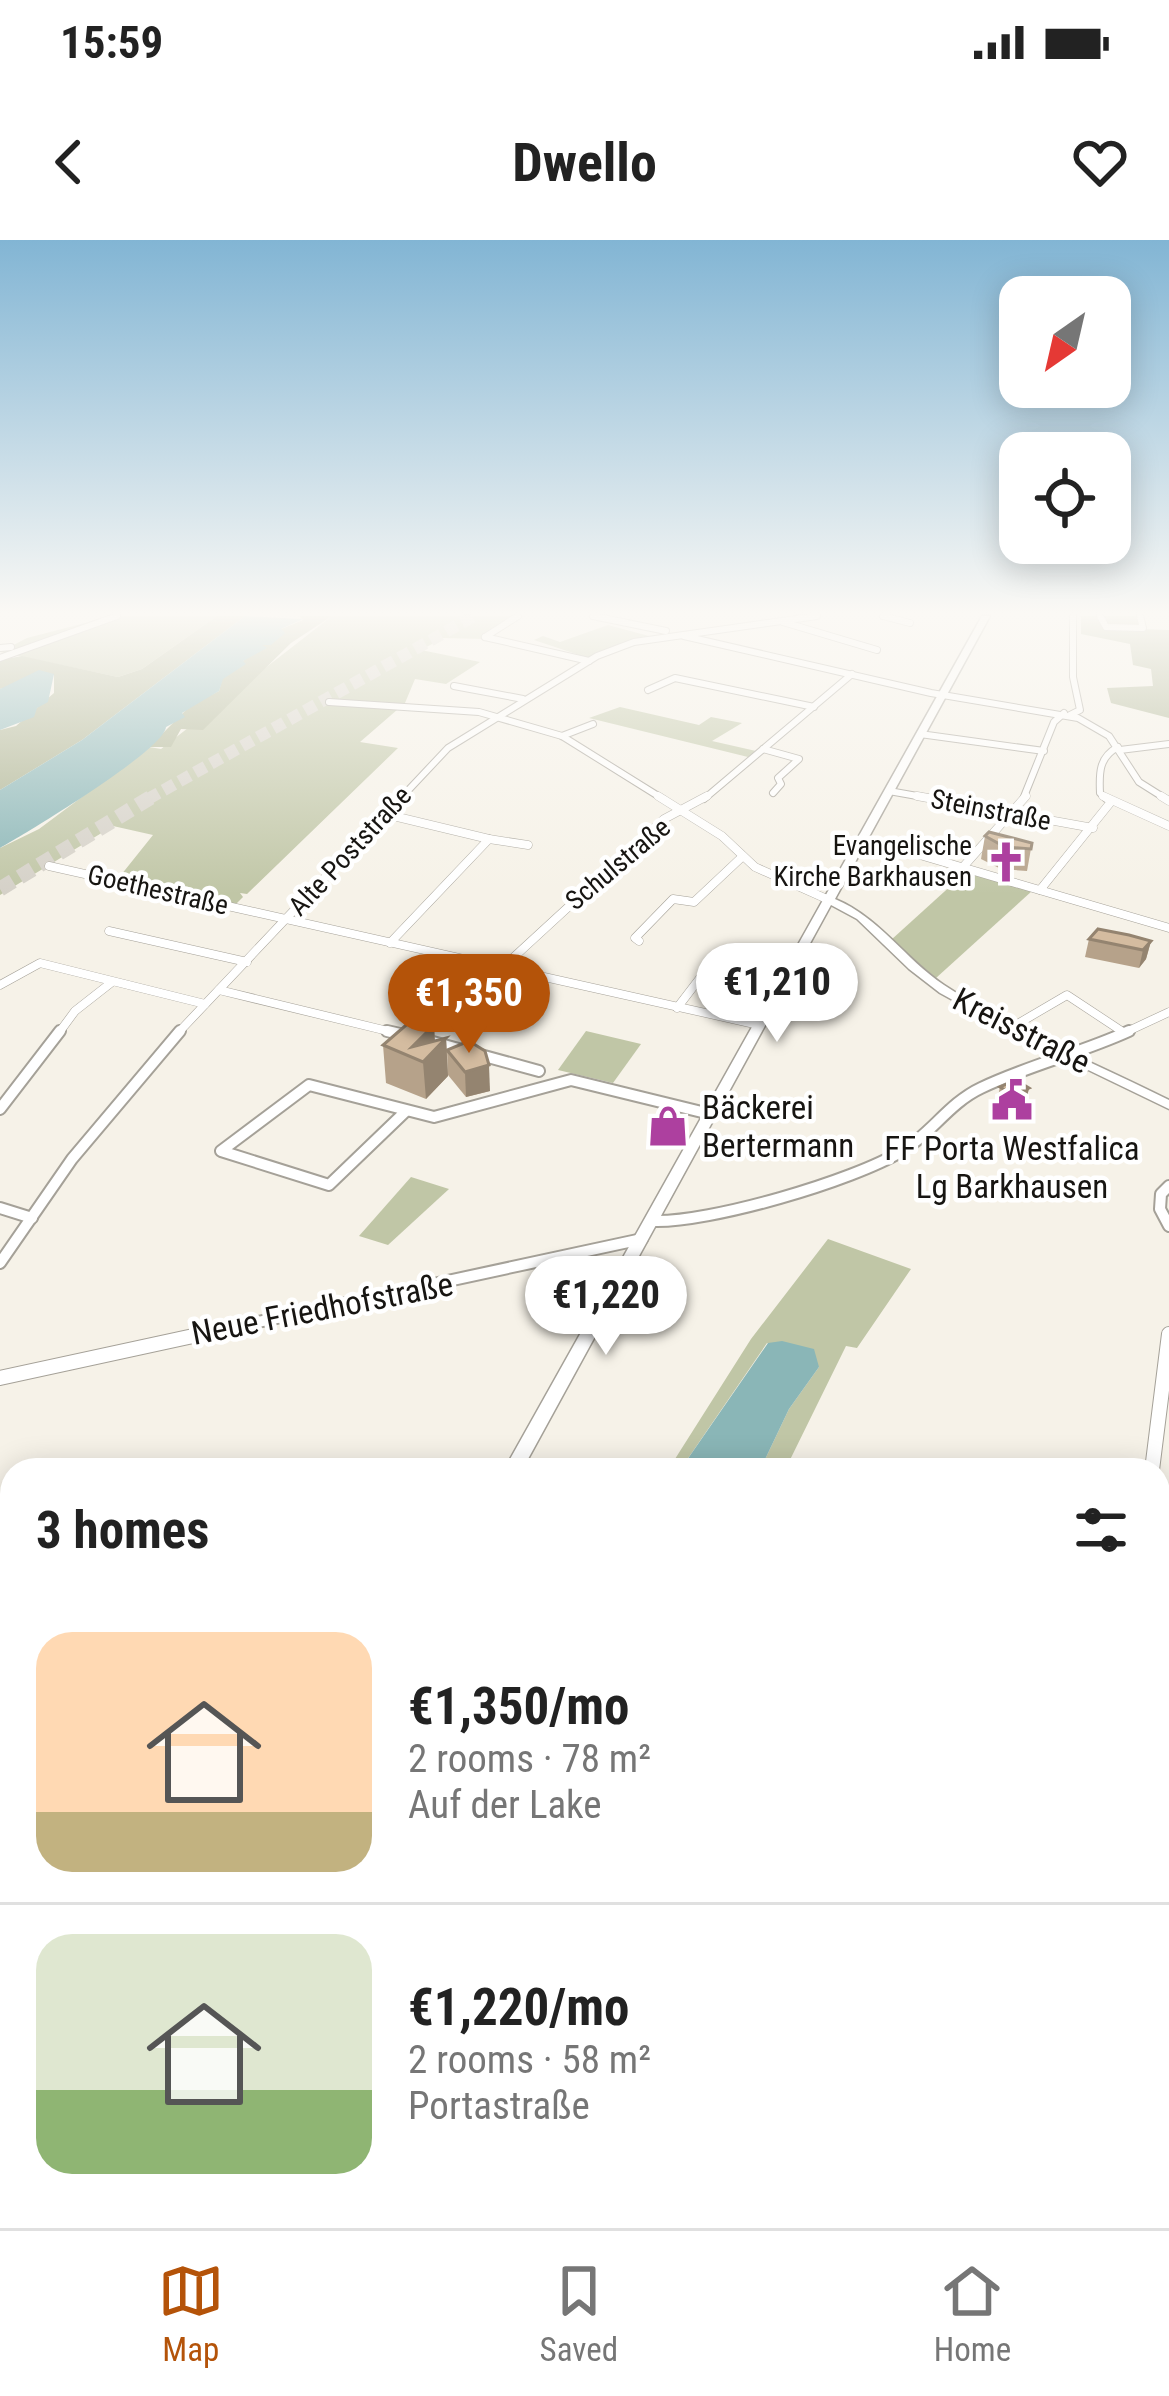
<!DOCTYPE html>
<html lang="en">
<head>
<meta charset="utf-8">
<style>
	:root { --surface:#fff; --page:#f6f6f6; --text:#222; --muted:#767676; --line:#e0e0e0; --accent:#b45309 }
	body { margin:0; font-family:"Roboto Condensed",sans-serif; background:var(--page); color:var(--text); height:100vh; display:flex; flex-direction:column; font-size:45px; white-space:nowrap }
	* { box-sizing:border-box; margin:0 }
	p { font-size:39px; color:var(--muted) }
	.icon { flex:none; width:66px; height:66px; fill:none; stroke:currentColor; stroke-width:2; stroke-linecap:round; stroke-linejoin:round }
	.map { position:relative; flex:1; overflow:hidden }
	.sheet { position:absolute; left:0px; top:1218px; width:1170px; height:771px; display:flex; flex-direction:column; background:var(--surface); border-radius:36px 36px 0 0; box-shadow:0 6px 30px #0003 }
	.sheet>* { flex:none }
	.needle { width:78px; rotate:214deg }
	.buttons { position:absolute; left:999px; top:36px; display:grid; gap:24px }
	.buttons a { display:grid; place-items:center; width:132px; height:132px; border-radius:24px; background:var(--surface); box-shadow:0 6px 30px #0003; font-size:60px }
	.price { position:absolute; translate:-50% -102px; padding:0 27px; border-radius:42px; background:#fff; color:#222; font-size:39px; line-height:78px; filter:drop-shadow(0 3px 6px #0008) }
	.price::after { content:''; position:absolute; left:50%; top:72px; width:36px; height:27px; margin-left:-18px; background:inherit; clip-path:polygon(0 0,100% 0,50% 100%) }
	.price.on { background:var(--accent); color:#fff }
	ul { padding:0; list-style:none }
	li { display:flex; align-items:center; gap:36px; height:300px; padding:0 36px }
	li+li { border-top:3px solid var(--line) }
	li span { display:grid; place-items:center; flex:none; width:336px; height:240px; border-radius:36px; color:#555 }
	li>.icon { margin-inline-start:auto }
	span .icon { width:144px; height:144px; fill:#fffc; stroke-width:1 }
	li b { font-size:51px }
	h2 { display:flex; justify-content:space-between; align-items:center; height:144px; padding:0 36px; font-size:51px }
	.status { display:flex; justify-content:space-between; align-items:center; height:84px; padding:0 60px; background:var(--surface); direction:ltr }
	.status svg { height:33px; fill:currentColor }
	header { display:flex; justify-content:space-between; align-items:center; height:156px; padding:0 36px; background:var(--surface); font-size:54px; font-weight:700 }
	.tabs { display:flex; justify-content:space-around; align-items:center; height:168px; border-top:3px solid var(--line); background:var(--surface); font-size:33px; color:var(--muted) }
	.tabs a { display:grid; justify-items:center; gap:6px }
	.tabs .on { color:var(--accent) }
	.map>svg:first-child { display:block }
	.green { fill:#c0c6a6 }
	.forest { fill:#abb290 }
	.water { fill:#8ab6b7 }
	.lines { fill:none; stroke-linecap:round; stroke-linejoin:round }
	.stream { stroke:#8ab6b7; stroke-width:8 }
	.highway-tunnel-far1 { stroke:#d5d1c8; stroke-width:12; stroke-dasharray:12 6; stroke-linecap:butt }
	.highway-tunnel { stroke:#d5d1c8; stroke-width:15; stroke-dasharray:15 8; stroke-linecap:butt }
	.street-far4-casing { stroke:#a5a198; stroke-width:8 }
	.street-far3-casing { stroke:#a5a198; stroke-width:9 }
	.street-far2-casing { stroke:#a5a198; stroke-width:14 }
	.street-far1-casing { stroke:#a5a198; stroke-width:16 }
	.street-casing { stroke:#a5a198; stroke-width:20 }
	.secondary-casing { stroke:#a5a198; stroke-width:3 }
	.street-far4 { stroke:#fff; stroke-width:6 }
	.street-far3 { stroke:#fff; stroke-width:8 }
	.street-far2 { stroke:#fff; stroke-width:10 }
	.street-far1 { stroke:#fff; stroke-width:14 }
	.street { stroke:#fff; stroke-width:16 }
	.secondary { fill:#fff; fill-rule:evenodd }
	.wall { fill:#b6a28a }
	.shaded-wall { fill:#948470 }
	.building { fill:#d4bca0; stroke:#948470; stroke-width:3 }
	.labels { text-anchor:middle; stroke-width:9; stroke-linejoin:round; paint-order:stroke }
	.far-street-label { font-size:27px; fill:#171512; stroke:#fff }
	.far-poi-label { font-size:27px; fill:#171512; stroke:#fff; text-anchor:end }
	.street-label { font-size:33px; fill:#171512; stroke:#fff }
	.poi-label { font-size:33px; fill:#171512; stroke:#fff; text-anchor:start }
</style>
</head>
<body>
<div class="status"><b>15:59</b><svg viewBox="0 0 49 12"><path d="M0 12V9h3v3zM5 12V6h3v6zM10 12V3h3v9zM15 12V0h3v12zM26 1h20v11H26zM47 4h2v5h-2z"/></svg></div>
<header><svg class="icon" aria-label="back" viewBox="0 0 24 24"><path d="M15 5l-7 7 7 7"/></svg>Dwello<svg class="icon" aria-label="heart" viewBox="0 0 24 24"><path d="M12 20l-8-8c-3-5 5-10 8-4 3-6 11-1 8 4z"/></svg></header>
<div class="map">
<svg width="1169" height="1988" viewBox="0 0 1169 1988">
	<rect width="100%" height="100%" fill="#f6f2e8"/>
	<g class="green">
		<polygon points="112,376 217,376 142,429 118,437 0,412 27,398"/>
		<polygon points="332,376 519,376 486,399 443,398 421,410 480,422 446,444 415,439 405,463 360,502 398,508 247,654 240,653 243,657 235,665 212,660 216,655 74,629 121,635 153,595 113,586 0,655 0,608 39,589 149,507 161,509"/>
		<polygon points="608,385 649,396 588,418 534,400 543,396 560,402"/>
		<polygon points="620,467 699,485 711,477 742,483 712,501 756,511 748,517 589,478"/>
		<polygon points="966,632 1032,651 936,738 891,700"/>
		<polygon points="586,791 641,804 613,843 558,830"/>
		<polygon points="411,937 449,949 388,1005 359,996"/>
		<polygon points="828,999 911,1029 857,1108 846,1106 785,1230 760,1230 789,1169 819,1127 767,1103 680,1230 668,1230 751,1099"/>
	</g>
	<g class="forest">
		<polygon points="217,376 245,376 82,500 0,550 0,490 16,486 54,453 54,435 0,449 0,420 22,416 118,437 142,429"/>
		<polygon points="299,376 332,376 291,403 203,490 181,489 171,507 149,507 191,465 219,451 222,439 279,390 303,380"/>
		<polygon points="1081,376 1137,376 1143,383 1138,389 1169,390 1169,478 1111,463 1107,448 1153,446 1151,429 1133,425 1130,404 1081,394"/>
	</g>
	<g class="water">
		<path d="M245 376 303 379 281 389 285 393 271 405H262L267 408 243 421 246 424 223 439 219 451 182 473 185 477 166 487C164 510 30 591 0 608V550L82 500Z"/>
		<polygon points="39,430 54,434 48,462 37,468 34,477 0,490 0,449"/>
		<polygon points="782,1101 814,1109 819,1127 789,1169 760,1230 680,1230 768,1103"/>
	</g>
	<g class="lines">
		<polyline class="stream" points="259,1988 264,1977"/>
		<polyline class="highway-tunnel-far1" points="148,559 474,376"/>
		<polyline class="highway-tunnel" points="0,649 153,556"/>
		<g class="street-far4-casing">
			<g id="street-far4">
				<polyline points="593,376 666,391"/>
				<polyline points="883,376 910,383"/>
				<polyline points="1100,376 1106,387 1143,388 1140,376"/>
				<polyline points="783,382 877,410"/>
				<polyline points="684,396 931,453 1078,478 1109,496 1139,542 1166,559"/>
				<polyline points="485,397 589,421"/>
				<polyline points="485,397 518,376"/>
				<polyline points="0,408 11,407"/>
				<polyline points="0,418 117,376"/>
				<polyline points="454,446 523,459"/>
				<polyline points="648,450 675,438 814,467"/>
				<polyline points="329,462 479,472 562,496 663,559"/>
				<polyline points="1070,475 1080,470 1073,437 1073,376"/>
				<polyline points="920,494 1044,511"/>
				<polyline points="562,496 593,484"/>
				<polyline points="763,509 799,519 778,538 781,544 773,553"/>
				<polyline points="1120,510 1169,504"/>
				<polyline points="889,551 934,559"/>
				<polyline points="400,559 448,508 597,416 634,402 817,376"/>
				<polyline points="704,559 852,434"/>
				<polyline points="1023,559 1054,482 1064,473"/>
				<path d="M1106 559 1100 553C1099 533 1099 517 1118 507"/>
			</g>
		</g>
		<g class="street-far3-casing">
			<g id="street-far3">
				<polyline points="658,556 722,596 755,627 829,660"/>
				<polyline points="917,556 1093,588"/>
				<polyline points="1103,556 1169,586"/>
				<polyline points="1161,556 1169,561"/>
				<polyline points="385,574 489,599 390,703"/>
				<polyline points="862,598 1169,688"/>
				<polyline points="489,599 528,605"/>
				<polyline points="49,626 759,785"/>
				<polyline points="963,627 1026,556"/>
				<polyline points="1040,650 1110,563"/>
				<polyline points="109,691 247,722"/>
				<polyline points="639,701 635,698 673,659 694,662 743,616"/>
				<polyline points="502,728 664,579 707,556"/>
				<polyline points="0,745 40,723 205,764"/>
				<polyline points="219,750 400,794"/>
				<polyline points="677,768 710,725"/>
				<polyline points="1014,786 1067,755 1123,792"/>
				<polyline points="58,794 75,771 112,742"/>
				<polyline points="177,794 402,556"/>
				<polyline points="1122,794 1169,772"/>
			</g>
		</g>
		<g class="street-far2-casing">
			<g id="street-far2">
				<polyline points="387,791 409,796"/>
				<polyline points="433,802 539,831"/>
				<polyline points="0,869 60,791"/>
				<polyline points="406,871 329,945 221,911 309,845 434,877 571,840 710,874"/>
				<polyline points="1169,946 1161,954 1160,969 1169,986"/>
				<polyline points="0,968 32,978"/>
				<path d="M653 981C709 983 853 941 902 911 931 894 949 863 981 848 1029 825 1081 813 1129 791"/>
				<polyline points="0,1023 72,919 180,791"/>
				<polyline points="193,1096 642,999"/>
			</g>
		</g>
		<g class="street-far1-casing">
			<g id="street-far1">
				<polyline points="0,1138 207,1093"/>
				<polyline points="1152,1230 1169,1094"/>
				<polyline points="0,1309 12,1313"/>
			</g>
		</g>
		<g class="street-casing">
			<g id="street">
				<polyline points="1158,1518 1169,1521"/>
				<polyline points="0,1661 12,1634"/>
				<polyline points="614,1977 641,1988"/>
				<polyline points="1063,1988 1064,1977"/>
			</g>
		</g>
		<g class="secondary-casing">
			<g id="secondary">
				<path d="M982 376H990L835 659C879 677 905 719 944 745 1014 791 1094 822 1169 860V869L1022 798 940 753 909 729 857 679 831 665 522 1230H504Z"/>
				<polygon points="82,1977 110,1977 106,1988 78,1988"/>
			</g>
		</g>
		<use href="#street-far4" class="street-far4"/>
		<use href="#street-far3" class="street-far3"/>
		<use href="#street-far2" class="street-far2"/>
		<use href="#street-far1" class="street-far1"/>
		<use href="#street" class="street"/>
		<use href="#secondary" class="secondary"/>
	</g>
	<g class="wall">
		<polygon points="985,596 1032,603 1027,631 1001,629 981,619"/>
		<polygon points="1089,699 1151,701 1146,719 1139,728 1085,717"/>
		<polygon points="434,785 435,801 446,798 448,836 426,859 386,843 383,805"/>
		<polygon points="447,810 490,851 466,857 448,835"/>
		<polygon points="1000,847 1029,848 1026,861 1010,868 997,860"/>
	</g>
	<g class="shaded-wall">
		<polygon points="1151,701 1146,719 1139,728 1143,710"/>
		<polygon points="434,785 435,809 446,798 448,836 426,859 423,822 412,807"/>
		<polygon points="489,825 490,851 466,857 465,832"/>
		<polygon points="1029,848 1026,861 1010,868 1013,855"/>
	</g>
	<g class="building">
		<polygon points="989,592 1032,603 1031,609 1005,607 985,596"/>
		<polygon points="1098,689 1129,695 1151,701 1143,710 1089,699"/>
		<polygon points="412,780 434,785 412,807 446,798 423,822 383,805"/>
		<polygon points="469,801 485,811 489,825 465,832 447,810"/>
		<polygon points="1016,840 1029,848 1013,855 1000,847"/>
		<polygon points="971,1977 1024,1977 1022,1988 969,1988"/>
	</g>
	<linearGradient id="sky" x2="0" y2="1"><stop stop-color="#82b5d4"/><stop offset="0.57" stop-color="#fbf9f5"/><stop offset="1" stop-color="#fbf9f5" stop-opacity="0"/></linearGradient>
	<rect width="1169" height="654" fill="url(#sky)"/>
	<defs>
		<g id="church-bare" transform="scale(3.24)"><path d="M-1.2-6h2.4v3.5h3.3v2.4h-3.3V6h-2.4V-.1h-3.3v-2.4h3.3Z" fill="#ad409f" stroke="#fff" stroke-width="2.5" paint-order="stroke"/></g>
		<g id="civic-bare" transform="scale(3.24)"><path d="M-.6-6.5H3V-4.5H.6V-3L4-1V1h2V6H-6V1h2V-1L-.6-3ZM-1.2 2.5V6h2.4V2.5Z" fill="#ad409f" stroke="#fff" stroke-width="2.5" paint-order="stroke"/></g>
		<g id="shop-bare" transform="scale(3.24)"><path d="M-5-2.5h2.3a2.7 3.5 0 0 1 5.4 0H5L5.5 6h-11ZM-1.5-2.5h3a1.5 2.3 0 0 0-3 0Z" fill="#ad409f" stroke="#fff" stroke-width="2.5" paint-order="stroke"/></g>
	</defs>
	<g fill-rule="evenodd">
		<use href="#church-bare" x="1006" y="622"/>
		<use href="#civic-bare" x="1012" y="860"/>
		<use href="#shop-bare" x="668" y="886"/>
	</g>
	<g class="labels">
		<g class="far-street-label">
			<text transform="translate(991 570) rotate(11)" y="9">Steinstraße</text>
			<text transform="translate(350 611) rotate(-47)" y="9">Alte Poststraße</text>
			<text transform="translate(618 624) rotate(-40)" y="9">Schulstraße</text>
			<text transform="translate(158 650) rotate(13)" y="9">Goethestraße</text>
		</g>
		<g class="far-poi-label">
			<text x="972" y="615">Evangelische<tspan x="972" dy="31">Kirche Barkhausen</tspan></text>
		</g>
		<g class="street-label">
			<text transform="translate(1022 790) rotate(27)" y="12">Kreisstraße</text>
			<text transform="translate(322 1068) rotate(-11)" y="12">Neue Friedhofstraße</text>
		</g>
		<g class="poi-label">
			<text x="702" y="879">Bäckerei<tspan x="702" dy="38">Bertermann</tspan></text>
			<text x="1012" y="920" text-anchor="middle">FF Porta Westfalica<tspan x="1012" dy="38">Lg Barkhausen</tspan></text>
		</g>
	</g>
</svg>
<div class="buttons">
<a><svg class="needle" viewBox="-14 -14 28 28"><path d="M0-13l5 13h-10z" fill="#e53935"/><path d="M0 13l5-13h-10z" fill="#767676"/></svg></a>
<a><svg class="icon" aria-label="locate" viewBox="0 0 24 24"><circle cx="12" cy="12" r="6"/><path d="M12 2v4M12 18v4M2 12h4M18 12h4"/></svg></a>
</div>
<b class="price" style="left:777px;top:805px">€1,210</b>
<b class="price on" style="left:469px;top:816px">€1,350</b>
<b class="price" style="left:606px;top:1118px">€1,220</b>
<section class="sheet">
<h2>3 homes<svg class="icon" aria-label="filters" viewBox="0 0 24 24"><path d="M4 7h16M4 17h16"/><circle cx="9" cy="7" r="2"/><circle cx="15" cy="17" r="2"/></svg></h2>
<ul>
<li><span style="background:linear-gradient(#ffd9b3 75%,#c2b280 0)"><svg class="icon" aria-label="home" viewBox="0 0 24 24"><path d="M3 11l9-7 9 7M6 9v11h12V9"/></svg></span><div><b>€1,350/mo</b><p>2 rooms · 78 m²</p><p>Auf der Lake</p></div></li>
<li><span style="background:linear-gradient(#dfe7d0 65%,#8fb573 0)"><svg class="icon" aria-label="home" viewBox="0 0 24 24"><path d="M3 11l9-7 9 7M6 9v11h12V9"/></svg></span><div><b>€1,220/mo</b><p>2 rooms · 58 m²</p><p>Portastraße</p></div></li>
</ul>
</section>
</div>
<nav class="tabs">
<a class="on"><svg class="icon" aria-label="map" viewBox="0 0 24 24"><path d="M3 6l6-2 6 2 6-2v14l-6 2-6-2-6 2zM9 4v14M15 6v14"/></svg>Map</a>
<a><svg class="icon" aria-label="saved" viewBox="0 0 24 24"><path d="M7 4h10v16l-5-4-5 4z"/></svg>Saved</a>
<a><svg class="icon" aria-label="home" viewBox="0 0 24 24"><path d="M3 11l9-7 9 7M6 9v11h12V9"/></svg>Home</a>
</nav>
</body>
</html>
